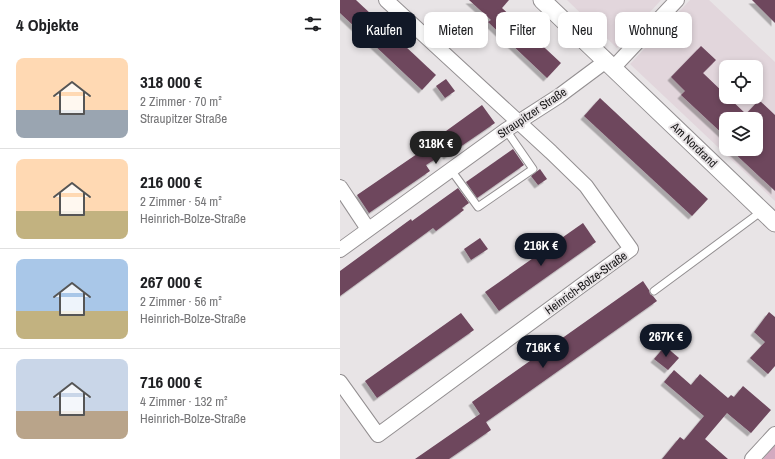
<!DOCTYPE html>
<html lang="de">
<head>
<meta charset="utf-8">
<style>
	:root { --surface:#fff; --page:#f2f2f2; --text:#202124; --muted:#757577; --line:#e0e0e0; --accent:#111827 }
	body { margin:0; font-family:"Archivo Narrow",sans-serif; background:var(--page); color:var(--text); height:100vh; display:flex; flex-direction:column; font-size:15px; white-space:nowrap }
	* { box-sizing:border-box; margin:0 }
	p { font-size:13px; color:var(--muted) }
	.icon { flex:none; width:22px; height:22px; fill:none; stroke:currentColor; stroke-width:2; stroke-linecap:round; stroke-linejoin:round }
	.map { position:relative; flex:1; overflow:hidden }
	.panel { display:flex; flex-direction:column; background:var(--surface); width:340px }
	.panel>* { flex:none }
	.hud { position:absolute; left:12px; top:12px; width:363px; height:36px; display:flex; gap:8px }
	.tools { position:absolute; left:379px; top:60px; display:grid; gap:8px }
	.tools a { display:grid; place-items:center; width:44px; height:44px; border-radius:8px; background:var(--surface); box-shadow:0 2px 6px #0003; font-size:20px }
	.price { position:absolute; translate:-50% -34px; padding:0 9px; border-radius:14px; background:var(--accent); color:#fff; font-size:13px; line-height:26px; filter:drop-shadow(0 1px 2px #0008) }
	.price::after { content:''; position:absolute; left:50%; top:24px; width:12px; height:9px; margin-left:-6px; background:inherit; clip-path:polygon(0 0,100% 0,50% 100%) }
	.price.current { background:#222; color:#fff }
	ul { padding:0; list-style:none }
	li { display:flex; align-items:center; gap:12px; height:100px; padding:0 16px }
	li+li { border-top:1px solid var(--line) }
	li span { display:grid; place-items:center; flex:none; width:112px; height:80px; border-radius:8px; color:#555 }
	li>.icon { margin-inline-start:auto }
	span .icon { width:48px; height:48px; fill:#fffc; stroke-width:1 }
	li b { font-size:17px }
	h2 { display:flex; justify-content:space-between; align-items:center; height:48px; padding:0 16px; font-size:17px }
	.pill { padding:0 14px; border-radius:8px; background:var(--surface); box-shadow:0 2px 6px #0003; font-size:14px; line-height:36px }
	.pill.current { background:var(--accent); color:#fff }
	main { display:flex; flex:1; min-height:0 }
	.map>svg:first-child { display:block }
	.built { fill:#e2d6dc; fill-rule:evenodd }
	.green { fill:#d3aac0 }
	.building { fill:#6e465d; filter:url(#shadow) }
	.lines { fill:none; stroke-linecap:round; stroke-linejoin:round }
	.service-casing { stroke:#938f91; stroke-width:9 }
	.minor-casing { stroke:#938f91; stroke-width:16 }
	.tertiary-casing { stroke:#938f91; stroke-width:19 }
	.service { stroke:#fff; stroke-width:7 }
	.minor { stroke:#fff; stroke-width:14 }
	.tertiary { stroke:#fff; stroke-width:17 }
	.labels { text-anchor:middle; stroke-width:4; stroke-linejoin:round; paint-order:stroke }
	.street-label { font-size:12px; fill:#161516; stroke:#e8e4e6 }
</style>
</head>
<body>
<main>
<section class="panel">
<h2>4 Objekte<svg class="icon" aria-label="filters" viewBox="0 0 24 24"><path d="M4 7h16M4 17h16"/><circle cx="9" cy="7" r="2"/><circle cx="15" cy="17" r="2"/></svg></h2>
<ul>
<li><span style="background:linear-gradient(#ffd9b3 65%,#9aa5b1 0)"><svg class="icon" aria-label="home" viewBox="0 0 24 24"><path d="M3 11l9-7 9 7M6 9v11h12V9"/></svg></span><div><b>318 000 €</b><p>2 Zimmer · 70 m²</p><p>Straupitzer Straße</p></div></li>
<li><span style="background:linear-gradient(#ffd9b3 65%,#c2b280 0)"><svg class="icon" aria-label="home" viewBox="0 0 24 24"><path d="M3 11l9-7 9 7M6 9v11h12V9"/></svg></span><div><b>216 000 €</b><p>2 Zimmer · 54 m²</p><p>Heinrich-Bolze-Straße</p></div></li>
<li><span style="background:linear-gradient(#a9c7e8 65%,#c2b280 0)"><svg class="icon" aria-label="home" viewBox="0 0 24 24"><path d="M3 11l9-7 9 7M6 9v11h12V9"/></svg></span><div><b>267 000 €</b><p>2 Zimmer · 56 m²</p><p>Heinrich-Bolze-Straße</p></div></li>
<li><span style="background:linear-gradient(#c9d6e8 65%,#b9a48a 0)"><svg class="icon" aria-label="home" viewBox="0 0 24 24"><path d="M3 11l9-7 9 7M6 9v11h12V9"/></svg></span><div><b>716 000 €</b><p>4 Zimmer · 132 m²</p><p>Heinrich-Bolze-Straße</p></div></li>
</ul>
</section>
<div class="map">
<svg width="435" height="459" viewBox="0 0 435 459">
	<defs>
		<filter id="shadow"><feDropShadow dx="-3.5" dy="3.5" stdDeviation="0" flood-color="#0004"/></filter>
	</defs>
	<rect width="100%" height="100%" fill="#e8e4e6"/>
	<g class="built">
		<polygon points="227,0 321,0 277,48"/>
		<path d="M350 0H369L435 62V201L290 64ZM386 67H416V97H386ZM386 119H416V149H386Z"/>
	</g>
	<polygon class="green" points="435,445 435,459 423,459"/>
	<g class="building">
		<polygon points="0,0 16,0 96,75 82,90 0,13"/>
		<polygon points="129,0 169,0 162,8 221,63 207,78 148,22 151,20"/>
		<polygon points="412,0 435,0 435,23"/>
		<polygon points="361,46 376,60 363,73 386,95 386,97 388,97 406,114 419,100 435,115 435,191 390,149 416,149 416,119 386,119 386,137 341,95 345,91 331,77"/>
		<polygon points="106,79 115,91 105,98 96,86"/>
		<polygon points="260,98 368,199 352,216 244,116"/>
		<polygon points="142,105 155,123 107,156 105,153 86,165 90,171 29,213 17,195 96,141 95,139"/>
		<polygon points="173,149 184,165 137,198 126,182"/>
		<polygon points="200,169 207,179 198,185 191,176"/>
		<polygon points="118,188 129,203 122,208 124,210 96,231 93,228 0,296 0,271 71,219 72,221"/>
		<polygon points="243,223 256,242 159,311 145,292"/>
		<polygon points="140,238 148,249 131,260 124,249"/>
		<polygon points="303,281 309,290 310,294 313,296 317,301 146,422 151,430 109,459 75,459 140,414 132,402"/>
		<polygon points="429,312 435,317 435,366 428,374 410,358 425,342 414,332"/>
		<polygon points="121,313 134,330 37,398 25,381"/>
		<polygon points="325,346 339,358 328,370 314,359"/>
		<polygon points="334,370 351,385 360,374 388,398 391,395 394,397 403,386 431,410 411,433 387,413 365,439 388,459 322,459 340,437 344,440 364,416 324,382"/>
	</g>
	<g class="lines">
		<g class="service-casing">
			<g id="service">
				<polyline points="111,170 138,207 193,169 166,130"/>
				<polyline points="314,291 422,211"/>
			</g>
		</g>
		<g class="minor-casing">
			<g id="minor">
				<polyline points="273,68 337,0"/>
				<polyline points="0,187 28,229"/>
				<polyline points="0,250 166,130 219,96 266,61"/>
				<polyline points="0,382 38,435 291,249 246,186 211,152 46,0"/>
				<polyline points="412,459 435,434"/>
			</g>
		</g>
		<g class="tertiary-casing">
			<polyline id="tertiary" points="202,0 435,223"/>
		</g>
		<use href="#service" class="service"/>
		<use href="#minor" class="minor"/>
		<use href="#tertiary" class="tertiary"/>
	</g>
	<g class="labels">
		<g class="street-label">
			<text transform="translate(192 113) rotate(-34)" y="4">Straupitzer Straße</text>
			<text transform="translate(354 145) rotate(44)" y="4">Am Nordrand</text>
			<text transform="translate(246 283) rotate(-36)" y="4">Heinrich-Bolze-Straße</text>
		</g>
	</g>
</svg>
<div class="tools">
<a><svg class="icon" aria-label="locate" viewBox="0 0 24 24"><circle cx="12" cy="12" r="6"/><path d="M12 2v4M12 18v4M2 12h4M18 12h4"/></svg></a>
<a><svg class="icon" aria-label="layers" viewBox="0 0 24 24"><path d="M12 4l9 5-9 5-9-5zM3 14l9 5 9-5"/></svg></a>
</div>
<b class="price current" style="left:96px;top:165px">318K €</b>
<b class="price" style="left:201px;top:267px">216K €</b>
<b class="price" style="left:326px;top:358px">267K €</b>
<b class="price" style="left:203px;top:369px">716K €</b>
<div class="hud">
<a class="pill current">Kaufen</a>
<a class="pill">Mieten</a>
<a class="pill">Filter</a>
<a class="pill">Neu</a>
<a class="pill">Wohnung</a>
</div>
</div>
</main>
</body>
</html>
